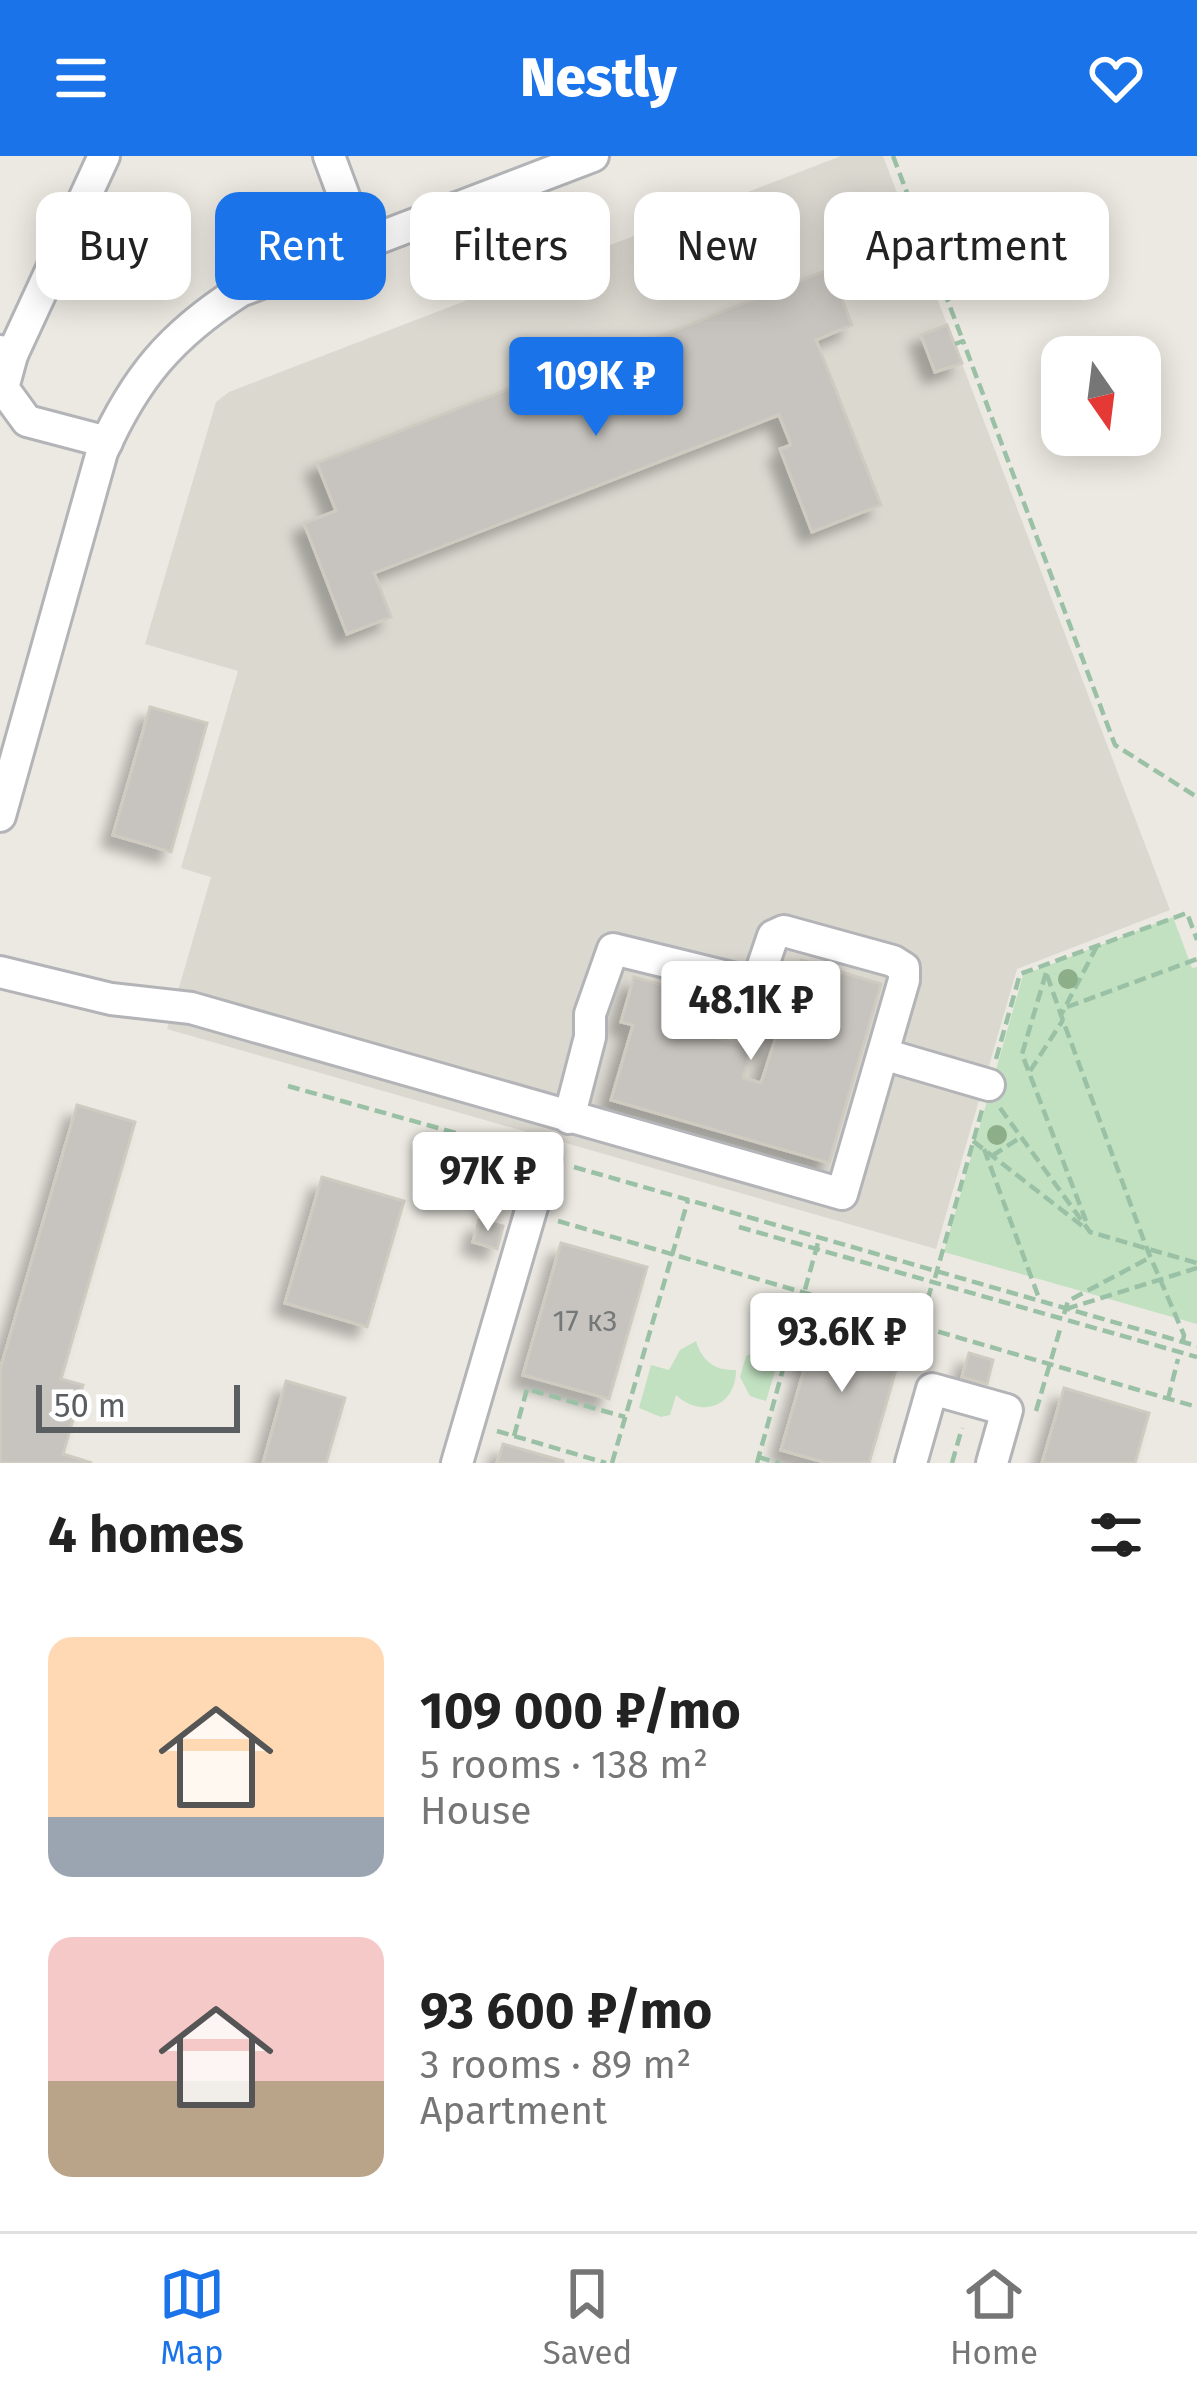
<!DOCTYPE html>
<html lang="en">
<head>
<meta charset="utf-8">
<style>
	:root { --surface:#fff; --page:#f2f2f2; --text:#222; --muted:#767676; --line:#e0e0e0; --accent:#1a73e8 }
	body { margin:0; font-family:"Fira Sans",sans-serif; background:var(--page); color:var(--text); height:100vh; display:flex; flex-direction:column; font-size:45px; white-space:nowrap }
	* { box-sizing:border-box; margin:0 }
	p { font-size:39px; color:var(--muted) }
	.icon { flex:none; width:66px; height:66px; fill:none; stroke:currentColor; stroke-width:2; stroke-linecap:round; stroke-linejoin:round }
	.map { position:relative; height:1307px; overflow:hidden }
	.sheet { display:flex; flex-direction:column; background:var(--surface); flex:1 }
	.sheet>* { flex:none }
	.banner { position:absolute; left:36px; top:36px; width:1125px; height:108px; display:flex; gap:24px }
	.needle { width:78px; rotate:166deg }
	.tools { position:absolute; left:1041px; top:180px; display:grid; gap:24px }
	.tools a { display:grid; place-items:center; width:120px; height:120px; border-radius:24px; background:var(--surface); box-shadow:0 6px 30px #0003; font-size:60px }
	.scale { position:absolute; left:36px; bottom:30px; width:204px; box-sizing:border-box; padding-left:12px; border:6px solid #5a5e61; border-top:0; font-size:33px; line-height:42px; white-space:nowrap; color:#5a5e61; -webkit-text-stroke:9px #fff; paint-order:stroke }
	.price { position:absolute; translate:-50% -102px; padding:0 27px; border-radius:12px; background:#fff; color:#222; font-size:39px; line-height:78px; filter:drop-shadow(0 3px 6px #0008) }
	.price::after { content:''; position:absolute; left:50%; top:72px; width:36px; height:27px; margin-left:-18px; background:inherit; clip-path:polygon(0 0,100% 0,50% 100%) }
	.price.current { background:var(--accent); color:#fff }
	ul { padding:0; list-style:none }
	li { display:flex; align-items:center; gap:36px; height:300px; padding:0 48px }
	li span { display:grid; place-items:center; flex:none; width:336px; height:240px; border-radius:24px; color:#555 }
	li>.icon { margin-inline-start:auto }
	span .icon { width:144px; height:144px; fill:#fffc; stroke-width:1 }
	li b { font-size:51px }
	h2 { display:flex; justify-content:space-between; align-items:center; height:144px; padding:0 48px; font-size:51px }
	.pill { padding:0 42px; border-radius:24px; background:var(--surface); box-shadow:0 6px 30px #0003; font-size:42px; line-height:108px }
	.pill.current { background:var(--accent); color:#fff }
	header { display:flex; justify-content:space-between; align-items:center; height:156px; padding:0 48px; background:var(--accent); color:#fff; font-size:54px; font-weight:800 }
	.tab-bar { display:flex; justify-content:space-around; align-items:center; height:168px; border-top:3px solid var(--line); background:var(--surface); font-size:33px; color:var(--muted) }
	.tab-bar a { display:grid; justify-items:center; gap:6px }
	.tab-bar .current { color:var(--accent) }
	.map>svg:first-child { display:block }
	.education { fill:#dbd8d0 }
	.green { fill:#c1e1c1 }
	.building { fill:#c7c4bf; stroke:#d0cbc1; stroke-width:3; filter:url(#shadow) }
	.lines { fill:none; stroke-linecap:round; stroke-linejoin:round }
	.minor-casing { stroke:#b3b4b8; stroke-width:36 }
	.path { stroke:#9ac1a5; stroke-width:4.5; stroke-dasharray:12 6; stroke-linecap:butt }
	.minor { stroke:#fff; stroke-width:30 }
	.tree { fill:#8cae88 }
	.labels { text-anchor:middle; stroke-width:10; stroke-linejoin:round; paint-order:stroke }
	.number-label { font-size:30px; fill:#757878 }
</style>
</head>
<body>
<header><svg class="icon" aria-label="menu" viewBox="0 0 24 24"><path d="M4 6h16M4 12h16M4 18h16"/></svg>Nestly<svg class="icon" aria-label="heart" viewBox="0 0 24 24"><path d="M12 20l-8-8c-3-5 5-10 8-4 3-6 11-1 8 4z"/></svg></header>
<div class="map">
<svg width="1197" height="1307" viewBox="0 0 1197 1307">
	<defs>
		<filter id="shadow"><feDropShadow dx="-11" dy="11" stdDeviation="6" flood-color="#0004"/></filter>
	</defs>
	<rect width="100%" height="100%" fill="#ece9e2"/>
	<polygon class="education" points="841,0 883,0 1170,754 1017,813 936,1093 167,873 211,721 181,712 238,515 145,488 216,246 229,236"/>
	<g class="green">
		<polygon points="1173,761 1192,812 1197,811 1197,1168 944,1096 1023,819"/>
		<path d="M696 1185C702 1205 715 1215 736 1214 736 1250 702 1263 676 1239L670 1259 661 1261 639 1252 651 1209 669 1214 680 1194Z"/>
		<polygon points="765,1191 781,1195 766,1245 750,1240 740,1221 746,1200"/>
	</g>
	<g class="building">
		<polygon points="830,113 852,169 816,184 881,349 812,376 780,293 791,289 779,259 374,417 391,461 347,478 304,367 336,355 317,307 516,230 521,244 533,240 527,224 624,186 630,201 638,198 635,190"/>
		<polygon points="947,169 962,207 935,216 921,179"/>
		<polygon points="150,551 207,567 171,696 113,679"/>
		<polygon points="801,804 881,828 829,1007 611,944 633,869 621,866 634,821 701,840 691,875 751,892 743,922 761,927"/>
		<polygon points="77,949 135,966 61,1223 83,1229 63,1298 92,1307 0,1307 0,1214"/>
		<polygon points="322,1021 404,1045 367,1171 285,1147"/>
		<polygon points="479,1064 503,1070 497,1093 473,1086"/>
		<polygon points="561,1087 647,1111 609,1243 523,1219"/>
		<polygon points="819,1162 904,1186 869,1307 827,1307 781,1294"/>
		<polygon points="969,1197 993,1204 987,1228 962,1221"/>
		<polygon points="286,1225 345,1242 326,1307 263,1307"/>
		<polygon points="1064,1232 1149,1257 1135,1307 1042,1307"/>
		<polygon points="503,1288 563,1305 563,1307 497,1307"/>
	</g>
	<g class="lines">
		<g class="minor-casing">
			<g id="minor">
				<polyline points="329,0 361,86"/>
				<polyline points="0,195 12,199 104,0"/>
				<polyline points="12,199 3,232 27,265 107,286"/>
				<path d="M0 660 102 296C135 222 171 179 240 135L593 0"/>
				<polyline points="0,816 111,843 191,852 842,1038 904,824 904,812 893,805 784,775 773,780 758,824 748,826 613,793 590,858 590,881 569,962"/>
				<polyline points="883,898 989,929"/>
				<polyline points="457,1307 546,1003"/>
				<polyline points="911,1307 932,1233 1007,1254 992,1307"/>
			</g>
		</g>
		<g class="path">
			<polyline points="893,0 963,185"/>
			<polyline points="955,188 963,185 1115,589 1197,641"/>
			<polyline points="1097,790 1061,859 1147,1093 1184,1179 1182,1190"/>
			<polyline points="1046,817 1022,898 1086,1065"/>
			<polyline points="1047,819 1061,859"/>
			<polyline points="1067,851 1197,803"/>
			<polyline points="996,903 1020,818 1187,757 1197,784"/>
			<polyline points="1030,915 1063,864"/>
			<polyline points="288,930 517,994"/>
			<polyline points="1000,952 1090,1076 1197,1107"/>
			<polyline points="973,985 1085,1072"/>
			<polyline points="984,993 1040,1145"/>
			<polyline points="992,1000 1021,981"/>
			<polyline points="574,1011 1197,1190"/>
			<polyline points="558,1065 1197,1251"/>
			<polyline points="739,1071 1197,1201"/>
			<polyline points="935,1122 982,954"/>
			<polyline points="1066,1153 1197,1112"/>
			<polyline points="1064,1158 1068,1145 1151,1101"/>
			<polyline points="908,1213 931,1132"/>
			<polyline points="1168,1243 1178,1203"/>
			<polyline points="1036,1255 1061,1170"/>
			<polyline points="497,1275 606,1307"/>
			<polyline points="514,1280 527,1233 625,1261"/>
			<polyline points="758,1301 779,1307"/>
			<polyline points="612,1307 688,1044"/>
			<polyline points="757,1307 819,1083"/>
			<polyline points="952,1307 962,1272"/>
		</g>
		<use href="#minor" class="minor"/>
	</g>
	<g class="tree">
		<circle cx="1068" cy="823" r="10"/>
		<circle cx="997" cy="979" r="10"/>
	</g>
	<g class="labels">
		<g class="number-label">
			<text x="585" y="1175">17 к3</text>
		</g>
	</g>
</svg>
<div class="tools">
<a><svg class="needle" viewBox="-14 -14 28 28"><path d="M0-13l5 13h-10z" fill="#e53935"/><path d="M0 13l5-13h-10z" fill="#767676"/></svg></a>
</div>
<div class="scale">50 m</div>
<b class="price current" style="left:596px;top:283px">109K ₽</b>
<b class="price" style="left:751px;top:907px">48.1K ₽</b>
<b class="price" style="left:488px;top:1078px">97K ₽</b>
<b class="price" style="left:842px;top:1239px">93.6K ₽</b>
<div class="banner">
<a class="pill">Buy</a>
<a class="pill current">Rent</a>
<a class="pill">Filters</a>
<a class="pill">New</a>
<a class="pill">Apartment</a>
</div>
</div>
<section class="sheet">
<h2>4 homes<svg class="icon" aria-label="filters" viewBox="0 0 24 24"><path d="M4 7h16M4 17h16"/><circle cx="9" cy="7" r="2"/><circle cx="15" cy="17" r="2"/></svg></h2>
<ul>
<li><span style="background:linear-gradient(#ffd9b3 75%,#9aa5b1 0)"><svg class="icon" aria-label="home" viewBox="0 0 24 24"><path d="M3 11l9-7 9 7M6 9v11h12V9"/></svg></span><div><b>109 000 ₽/mo</b><p>5 rooms · 138 m²</p><p>House</p></div></li>
<li><span style="background:linear-gradient(#f6c9c9 60%,#b9a48a 0)"><svg class="icon" aria-label="home" viewBox="0 0 24 24"><path d="M3 11l9-7 9 7M6 9v11h12V9"/></svg></span><div><b>93 600 ₽/mo</b><p>3 rooms · 89 m²</p><p>Apartment</p></div></li>
</ul>
</section>
<nav class="tab-bar">
<a class="current"><svg class="icon" aria-label="map" viewBox="0 0 24 24"><path d="M3 6l6-2 6 2 6-2v14l-6 2-6-2-6 2zM9 4v14M15 6v14"/></svg>Map</a>
<a><svg class="icon" aria-label="saved" viewBox="0 0 24 24"><path d="M7 4h10v16l-5-4-5 4z"/></svg>Saved</a>
<a><svg class="icon" aria-label="home" viewBox="0 0 24 24"><path d="M3 11l9-7 9 7M6 9v11h12V9"/></svg>Home</a>
</nav>
</body>
</html>
